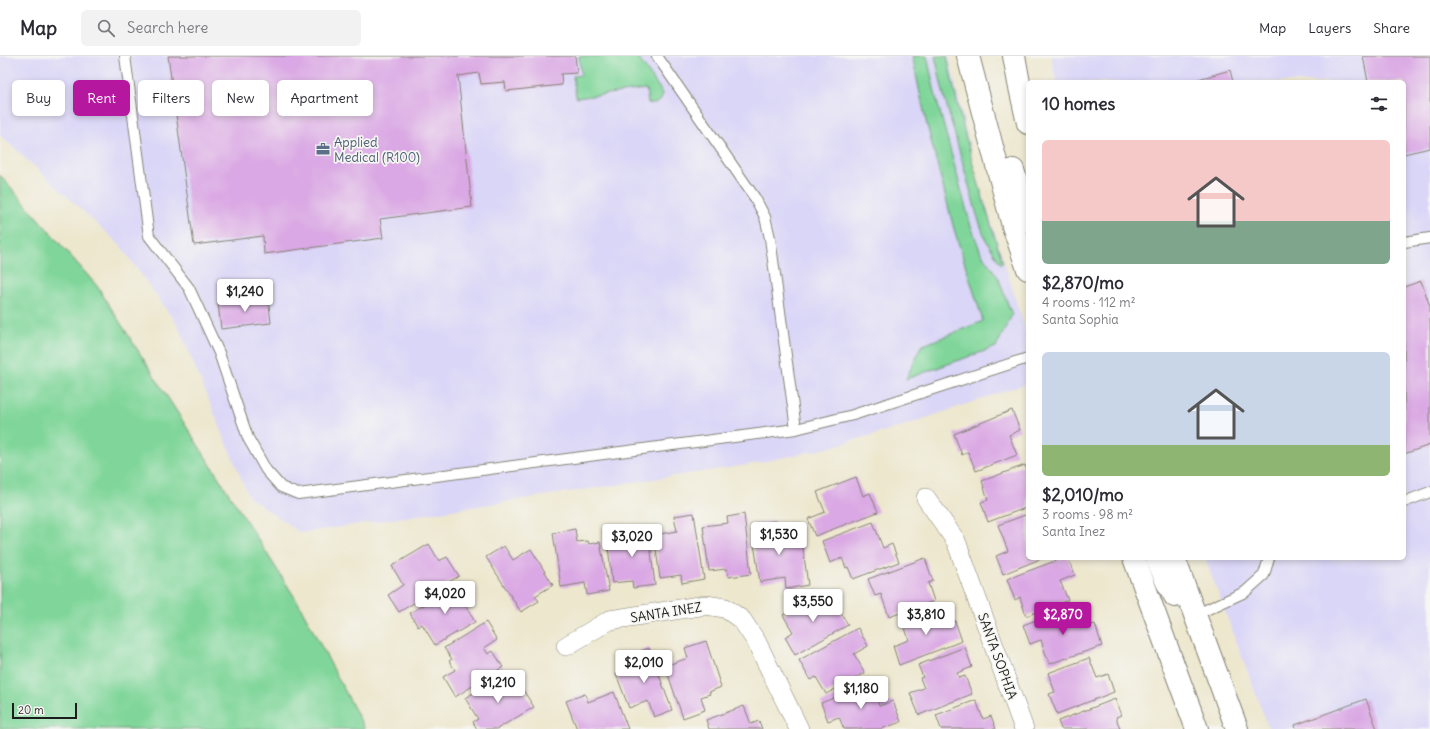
<!DOCTYPE html>
<html lang="en">
<head>
<meta charset="utf-8">
<style>
	:root { --surface:#fff; --page:#f2f2f3; --text:#2b2b33; --muted:#7c7c81; --line:#e1e1e2; --accent:#b5179e }
	body { margin:0; font-family:Delius,sans-serif; background:var(--page); color:var(--text); height:100vh; display:flex; flex-direction:column; font-size:15px; white-space:nowrap }
	* { box-sizing:border-box; margin:0 }
	p { font-size:13px; color:var(--muted) }
	.icon { flex:none; width:22px; height:22px; fill:none; stroke:currentColor; stroke-width:2; stroke-linecap:round; stroke-linejoin:round }
	.map { position:relative; flex:1; overflow:hidden }
	.side { position:absolute; left:1026px; top:24px; width:380px; height:480px; display:flex; flex-direction:column; background:var(--surface); border-radius:6px; box-shadow:0 2px 6px #0003 }
	.side>* { flex:none }
	.banner { position:absolute; left:12px; top:24px; width:380px; height:36px; display:flex; gap:8px }
	.scale { position:absolute; left:12px; bottom:10px; width:65px; box-sizing:border-box; padding-left:4px; border:2px solid #1c1c1c; border-top:0; font-size:11px; line-height:14px; white-space:nowrap; color:#1c1c1c; -webkit-text-stroke:3px #f6f6f2; paint-order:stroke }
	.price { position:absolute; translate:-50% -34px; padding:0 9px; border-radius:4px; background:#fff; color:#222; font-size:13px; line-height:26px; filter:drop-shadow(0 1px 2px #0008) }
	.price::after { content:''; position:absolute; left:50%; top:24px; width:12px; height:9px; margin-left:-6px; background:inherit; clip-path:polygon(0 0,100% 0,50% 100%) }
	.price.selected { background:var(--accent); color:#fff }
	ul { padding:0; list-style:none }
	li { display:grid; align-content:center; gap:8px; height:212px; padding:0 16px }
	li span { display:grid; place-items:center; height:124px; border-radius:6px; color:#555 }
	li>.icon { margin-inline-start:auto }
	span .icon { width:72px; height:72px; fill:#fffc; stroke-width:1 }
	li b { font-size:17px }
	h2 { display:flex; justify-content:space-between; align-items:center; height:48px; padding:0 16px; font-size:17px }
	.pill { padding:0 14px; border-radius:6px; background:var(--surface); box-shadow:0 2px 6px #0003; font-size:14px; line-height:36px }
	.pill.selected { background:var(--accent); color:#fff }
	header { display:flex; align-items:center; gap:24px; box-sizing:border-box; height:56px; padding:0 20px; background:var(--surface); border-bottom:1px solid var(--line) }
	header strong { font-size:19px }
	nav { display:flex; gap:22px; margin-inline-start:auto; font-size:14px }
	.search { width:280px; height:36px; background:var(--page); display:flex; align-items:center; gap:10px; box-sizing:border-box; padding:0 14px; border-radius:6px; color:var(--muted); font-size:15px }
	.map>svg:first-child { display:block }
	.built { fill:#dad6f7 }
	.green { fill:#80d69a; stroke:#4e795b }
	.building { fill:#daa8e4 }
	.lines { fill:none; stroke-linecap:round; stroke-linejoin:round }
	.service-casing { stroke:#848275; stroke-width:12 }
	.minor-casing { stroke:#848275; stroke-width:20 }
	.secondary-casing { stroke:#848275; stroke-width:24 }
	.service { stroke:#fff; stroke-width:10 }
	.minor { stroke:#fff; stroke-width:19 }
	.secondary { stroke:#fff; stroke-width:22 }
	.labels { text-anchor:middle; stroke-width:3.5; stroke-linejoin:round; paint-order:stroke }
	.service-label { font-size:13px; fill:#4e5e75; stroke:#f6f6f2; text-anchor:start }
	.street-label { font-size:13px; fill:#1c1c1c; stroke:#f6f6f2 }
</style>
</head>
<body>
<header>
<strong>Map</strong>
<div class="search"><svg class="icon" aria-label="search" viewBox="0 0 24 24"><circle cx="10" cy="10" r="6"/><path d="M15 15l6 6"/></svg>Search here</div>
<nav><a>Map</a><a>Layers</a><a>Share</a></nav>
</header>
<div class="map">
<svg width="1430" height="673" viewBox="0 0 1430 673">
	<rect width="100%" height="100%" fill="#f6f6f2"/>
	<filter id="ink" filterUnits="userSpaceOnUse"><feTurbulence type="fractalNoise" baseFrequency=".025" numOctaves="2"/><feDisplacementMap in="SourceGraphic" scale="8" xChannelSelector="R" yChannelSelector="G"/><feConvolveMatrix kernelMatrix="1 2 1 2 8 2 1 2 1" color-interpolation-filters="sRGB"/></filter>
	<filter id="wash" filterUnits="userSpaceOnUse"><feTurbulence type="fractalNoise" baseFrequency=".012" numOctaves="4" result="noise"/><feDisplacementMap in="SourceGraphic" scale="16" xChannelSelector="R" yChannelSelector="G"/><feGaussianBlur stdDeviation="0.9" result="paint"/><feColorMatrix in="noise" values="0 0 0 0 0 0 0 0 0 0 0 0 0 0 0 0 0 1.4 0 .05"/><feComposite in="paint" operator="in"/></filter>
	<g filter="url(#wash)">
		<rect width="100%" height="100%" fill="#ede7ce"/>
		<g class="built">
			<polygon points="0,0 949,0 974,110 1028,283 1028,327 897,372 820,394 747,409 301,477 249,441 178,270 120,189 0,79"/>
			<polygon points="1051,0 1430,0 1430,673 1269,673 1205,502 1404,502 1404,26 1056,26"/>
		</g>
		<g class="green">
			<path d="M579 0H637L660 33 662 38 661 44C657 47 653 49 648 47L646 33 576 42 573 20 581 19Z"/>
			<polygon points="912,0 927,0 936,41 970,167 981,197 998,221 1012,259 996,291 906,323 921,290 983,265 954,173 926,65"/>
			<path d="M935 0H947C961 70 981 139 1003 207H1000L985 182 977 159 943 36Z"/>
			<polygon points="0,119 97,230 299,548 365,673 0,673"/>
		</g>
		<g id="blocks">
			<g class="building">
				<polygon points="168,0 575,0 577,17 561,18 562,29 506,35 505,26 481,28 479,17 458,20 472,151 380,163 383,182 264,198 263,180 194,189"/>
				<polygon points="1363,0 1430,0 1430,92 1404,98 1404,26 1368,26"/>
				<polygon points="1230,14 1233,26 1188,26"/>
				<polygon points="1421,225 1430,250 1430,389 1404,398 1404,231"/>
				<polygon points="268,240 271,267 221,273 218,247"/>
				<polygon points="1012,354 1020,374 1009,379 1017,399 976,415 968,396 962,399 954,378"/>
				<polygon points="1025,409 1028,417 1028,451 988,466 981,446 988,444 982,425"/>
				<polygon points="856,421 863,440 870,437 878,456 815,480 808,463 825,456 817,436"/>
				<polygon points="694,457 704,523 682,527 681,519 660,522 654,479 677,475 674,460"/>
				<polygon points="744,458 751,518 729,521 727,513 709,515 703,470 728,467 727,461"/>
				<polygon points="1028,458 1028,502 1043,502 1003,518 996,500 1008,495 998,469"/>
				<polygon points="775,465 777,479 788,477 788,480 801,478 808,529 786,533 785,522 760,526 751,469"/>
				<polygon points="873,466 883,492 892,488 899,506 853,523 848,511 846,512 842,502 830,507 822,485"/>
				<polygon points="648,471 655,529 633,532 632,525 612,527 607,481 631,478 630,473"/>
				<polygon points="575,473 577,486 588,485 589,488 600,486 609,535 587,539 585,527 561,531 553,477"/>
				<polygon points="429,488 439,505 447,501 459,520 399,556 388,539 403,529 392,510"/>
				<polygon points="504,490 513,504 531,493 553,529 535,540 539,545 521,556 486,501"/>
				<polygon points="925,502 933,525 928,527 934,545 889,561 881,538 875,540 868,523"/>
				<polygon points="1063,502 1068,502 1075,519 1060,525 1068,544 1026,560 1020,541 1015,544 1007,523"/>
				<polygon points="460,528 470,546 465,549 475,566 435,589 422,568 418,571 410,557"/>
				<polygon points="824,536 836,558 840,555 848,569 795,599 785,581 793,576 783,559"/>
				<polygon points="936,550 943,569 955,565 962,585 899,609 893,590 909,584 902,563"/>
				<polygon points="1071,551 1075,563 1078,562 1081,572 1095,568 1102,590 1049,608 1041,584 1030,588 1023,569"/>
				<polygon points="486,566 497,584 484,592 488,598 493,595 503,611 455,641 443,621 455,614 449,605 452,603 444,592"/>
				<polygon points="858,572 868,590 854,598 865,617 826,638 816,621 810,624 799,604"/>
				<polygon points="706,585 721,631 709,636 710,638 701,641 705,654 683,662 665,610 688,602 685,592"/>
				<polygon points="965,591 972,611 957,617 959,622 965,620 972,638 919,659 910,637 924,632 920,622 923,621 918,609"/>
				<polygon points="649,592 672,654 654,661 648,645 629,652 616,618 634,611 629,600"/>
				<polygon points="1089,602 1097,622 1108,618 1114,636 1057,658 1049,638 1055,636 1048,617"/>
				<polygon points="507,617 516,634 521,631 534,651 497,673 477,673 473,666 478,663 465,642"/>
				<polygon points="869,628 874,640 876,640 879,650 893,645 901,666 881,673 844,673 839,661 828,665 821,647"/>
				<polygon points="614,636 628,673 577,673 566,645 585,638 588,646"/>
				<polygon points="1115,643 1121,659 1116,661 1120,673 1061,673 1058,665"/>
				<polygon points="1366,643 1377,673 1296,673 1295,669"/>
				<polygon points="976,644 983,663 991,660 996,673 941,673 936,659"/>
				<polygon points="744,650 751,668 759,665 762,673 709,673 706,664"/>
			</g>
		</g>
	</g>
	<g filter="url(#ink)">
		<use href="#blocks" fill-opacity="0" stroke="#848275" stroke-width="1"/>
		<g class="lines">
			<g class="service-casing">
				<g id="service">
					<polyline points="125,0 149,180 189,232 219,297 248,382 266,414 281,431 298,438 796,373 853,359 1028,302"/>
					<polyline points="657,0 755,142 765,161 770,182 796,373"/>
					<polyline points="1404,186 1430,182"/>
					<polyline points="1404,446 1430,436"/>
					<polyline points="1195,559 1245,536 1264,519 1269,502"/>
				</g>
			</g>
			<g class="minor-casing">
				<g id="minor">
					<polyline points="926,442 956,485 1024,673"/>
					<polyline points="566,590 610,564 706,549 725,552 742,564 756,585 799,673"/>
				</g>
			</g>
			<g class="secondary-casing">
				<g id="secondary">
					<polyline points="968,0 1013,170 1028,213"/>
					<polyline points="1014,0 1019,27 1028,67"/>
					<polyline points="1013,114 1028,164"/>
					<polyline points="1134,502 1197,673"/>
					<polyline points="1157,502 1167,526 1175,540"/>
					<polyline points="1174,502 1237,673"/>
				</g>
			</g>
			<use href="#service" class="service"/>
			<use href="#minor" class="minor"/>
			<use href="#secondary" class="secondary"/>
		</g>
	</g>
	<defs>
		<g id="office-bare" transform="scale(1.08)"><path d="M-6-3h4V-5.5h4V-3h4V5H-6ZM-1-4.5V-3h2v-1.5ZM-6 0V1H6V0Z" fill="#5c6f8a" stroke="#f6f6f2" stroke-width="2.5" paint-order="stroke"/></g>
	</defs>
	<g fill-rule="evenodd">
		<use href="#office-bare" x="323" y="93"/>
	</g>
	<g class="labels">
		<g class="service-label">
			<text x="334" y="91">Applied<tspan x="334" dy="15">Medical (R100)</tspan></text>
		</g>
		<g class="street-label">
			<text transform="translate(666 556) rotate(-9)" y="5">SANTA INEZ</text>
			<text transform="translate(998 600) rotate(70)" y="5">SANTA SOPHIA</text>
		</g>
	</g>
</svg>
<div class="scale">20 m</div>
<b class="price" style="left:245px;top:257px">$1,240</b>
<b class="price" style="left:779px;top:500px">$1,530</b>
<b class="price" style="left:632px;top:502px">$3,020</b>
<b class="price" style="left:445px;top:559px">$4,020</b>
<b class="price" style="left:813px;top:567px">$3,550</b>
<b class="price" style="left:926px;top:580px">$3,810</b>
<b class="price selected" style="left:1063px;top:580px">$2,870</b>
<b class="price" style="left:644px;top:628px">$2,010</b>
<b class="price" style="left:498px;top:648px">$1,210</b>
<b class="price" style="left:861px;top:654px">$1,180</b>
<div class="banner">
<a class="pill">Buy</a>
<a class="pill selected">Rent</a>
<a class="pill">Filters</a>
<a class="pill">New</a>
<a class="pill">Apartment</a>
</div>
<section class="side">
<h2>10 homes<svg class="icon" aria-label="filters" viewBox="0 0 24 24"><path d="M4 7h16M4 17h16"/><circle cx="9" cy="7" r="2"/><circle cx="15" cy="17" r="2"/></svg></h2>
<ul>
<li><span style="background:linear-gradient(#f6c9c9 65%,#7fa58c 0)"><svg class="icon" aria-label="home" viewBox="0 0 24 24"><path d="M3 11l9-7 9 7M6 9v11h12V9"/></svg></span><div><b>$2,870/mo</b><p>4 rooms · 112 m²</p><p>Santa Sophia</p></div></li>
<li><span style="background:linear-gradient(#c9d6e8 75%,#8fb573 0)"><svg class="icon" aria-label="home" viewBox="0 0 24 24"><path d="M3 11l9-7 9 7M6 9v11h12V9"/></svg></span><div><b>$2,010/mo</b><p>3 rooms · 98 m²</p><p>Santa Inez</p></div></li>
</ul>
</section>
</div>
</body>
</html>
